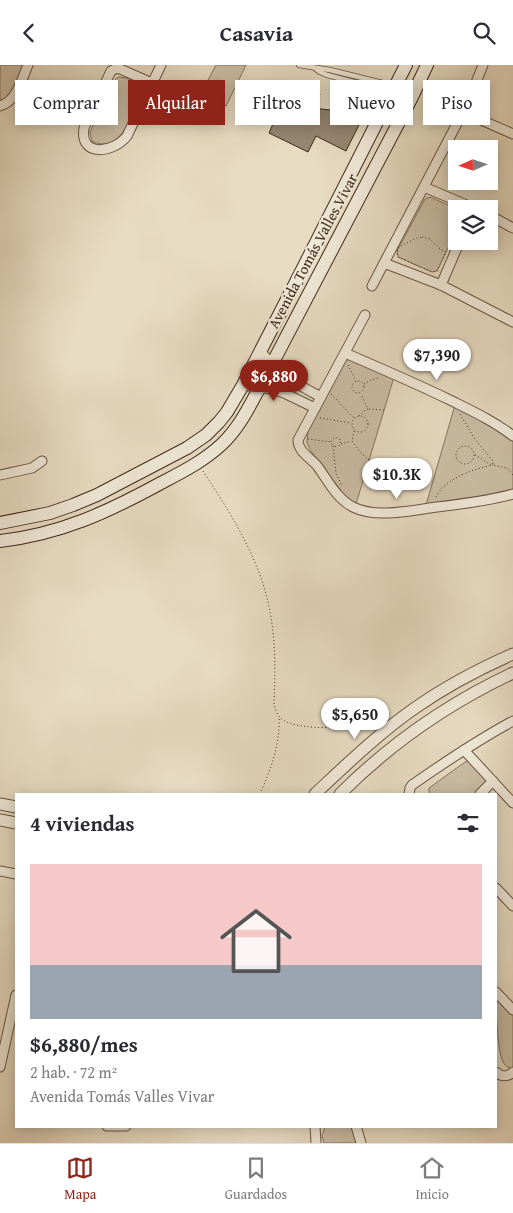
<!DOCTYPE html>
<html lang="es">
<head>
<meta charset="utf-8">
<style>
	:root { --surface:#fff; --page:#f2f2f3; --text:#2b2b33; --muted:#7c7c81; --line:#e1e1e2; --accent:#8f2418 }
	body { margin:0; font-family:"Gentium Book Plus",serif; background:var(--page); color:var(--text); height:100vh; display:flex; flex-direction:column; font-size:19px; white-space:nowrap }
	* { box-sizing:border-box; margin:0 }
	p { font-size:16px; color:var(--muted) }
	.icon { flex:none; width:28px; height:28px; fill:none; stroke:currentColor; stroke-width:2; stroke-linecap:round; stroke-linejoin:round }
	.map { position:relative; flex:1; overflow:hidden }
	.drawer { position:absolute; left:15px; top:728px; width:482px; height:335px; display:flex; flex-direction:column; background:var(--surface); border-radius:0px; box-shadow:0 2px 12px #0003 }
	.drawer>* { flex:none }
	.guide { position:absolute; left:15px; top:15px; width:484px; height:45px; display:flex; gap:10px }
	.needle { width:32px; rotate:267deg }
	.buttons { position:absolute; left:448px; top:75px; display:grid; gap:10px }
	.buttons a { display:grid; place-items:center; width:50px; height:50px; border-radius:0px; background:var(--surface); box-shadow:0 2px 12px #0003; font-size:25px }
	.price { position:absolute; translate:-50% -42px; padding:0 11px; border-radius:18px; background:#fff; color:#222; font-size:16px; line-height:32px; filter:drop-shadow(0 1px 2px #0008) }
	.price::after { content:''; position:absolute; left:50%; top:30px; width:15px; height:11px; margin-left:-8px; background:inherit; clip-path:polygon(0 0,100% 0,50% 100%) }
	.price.selected { background:var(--accent); color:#fff }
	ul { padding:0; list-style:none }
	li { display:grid; align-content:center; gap:10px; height:265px; padding:0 15px }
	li+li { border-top:1px solid var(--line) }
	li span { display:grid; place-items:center; height:155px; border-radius:0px; color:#555 }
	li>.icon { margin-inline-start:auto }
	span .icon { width:90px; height:90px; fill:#fffc; stroke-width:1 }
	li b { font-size:21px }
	h2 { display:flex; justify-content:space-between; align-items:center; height:60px; padding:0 15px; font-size:21px }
	.tag { padding:0 18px; border-radius:0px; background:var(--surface); box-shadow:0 2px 12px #0003; font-size:18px; line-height:45px }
	.tag.selected { background:var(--accent); color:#fff }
	header { display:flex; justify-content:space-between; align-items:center; height:65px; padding:0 15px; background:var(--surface); font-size:22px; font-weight:700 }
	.tabs { display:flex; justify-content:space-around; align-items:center; height:70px; border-top:1px solid var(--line); background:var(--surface); font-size:14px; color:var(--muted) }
	.tabs a { display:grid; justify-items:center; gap:2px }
	.tabs .selected { color:var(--accent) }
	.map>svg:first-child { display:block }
	.green { fill:#cabda5; stroke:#84735f }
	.building { fill:#958671; stroke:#3d2919 }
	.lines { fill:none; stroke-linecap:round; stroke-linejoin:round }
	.service-casing { stroke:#685643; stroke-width:6 }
	.minor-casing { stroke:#685643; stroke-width:11 }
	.tertiary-casing { stroke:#685643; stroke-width:13 }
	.secondary-casing { stroke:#3d2919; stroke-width:14 }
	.path { stroke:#3d2919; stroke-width:1; stroke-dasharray:1 2.5; stroke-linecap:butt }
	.service { stroke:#efe8d7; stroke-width:4.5 }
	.minor { stroke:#efe8d7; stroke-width:9 }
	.tertiary { stroke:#efe8d7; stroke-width:11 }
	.secondary { stroke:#efe8d7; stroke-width:12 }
	.labels { text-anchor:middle; stroke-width:4.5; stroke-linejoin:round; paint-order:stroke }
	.street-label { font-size:15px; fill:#3d2919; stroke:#efe8d7 }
</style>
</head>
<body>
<header><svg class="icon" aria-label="back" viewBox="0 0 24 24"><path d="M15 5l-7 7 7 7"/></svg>Casavia<svg class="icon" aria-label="search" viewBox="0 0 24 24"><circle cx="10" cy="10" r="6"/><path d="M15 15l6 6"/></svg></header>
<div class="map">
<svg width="513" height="1078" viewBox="0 0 513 1078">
	<rect width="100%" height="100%" fill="#e7dbc2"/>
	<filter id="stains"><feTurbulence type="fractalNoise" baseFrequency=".004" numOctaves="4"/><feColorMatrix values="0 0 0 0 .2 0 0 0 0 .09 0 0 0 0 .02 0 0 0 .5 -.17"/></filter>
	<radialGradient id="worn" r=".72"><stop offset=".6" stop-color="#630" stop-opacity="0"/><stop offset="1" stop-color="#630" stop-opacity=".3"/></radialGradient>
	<g class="green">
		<polygon points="0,0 24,0 8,34 0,37"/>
		<polygon points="216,0 246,0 226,41 201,28"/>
		<path d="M118 12 127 13 140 20 143 28 142 33C132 51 119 90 92 76L90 67 114 16Z"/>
		<polygon points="430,132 457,144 456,144 456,166 437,206 432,207 398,192 397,186 425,134"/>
		<polygon points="354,294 394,312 356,439 345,431 311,386 307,378 308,365 345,295"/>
		<polygon points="455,340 482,350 513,376 513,426 507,428 426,440"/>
		<polygon points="471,696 488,713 487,719 478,729 429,729 429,723 465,697"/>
		<path d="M496 932 513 948V1003C509 1002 508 1003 505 1000 497 992 496 944 496 932Z"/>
		<polygon points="325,1061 351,1061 357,1078 324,1078 322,1071"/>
	</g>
	<polygon class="building" points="298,19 320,29 313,43 330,45 333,39 340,42 343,36 365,48 346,86 316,71 308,87 269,68 276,52 281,55"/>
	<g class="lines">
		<g class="service-casing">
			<g id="service">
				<polyline points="299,0 330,5 395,21"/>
				<polyline points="316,4 320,7 327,10 392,27"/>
			</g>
		</g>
		<g class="minor-casing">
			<g id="minor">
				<path d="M152 18 120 4 117 3 111 6 84 63C79 93 114 88 127 71L161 0"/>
				<path d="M0 41C16 37 22 14 28 0"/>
				<polyline points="463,47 513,69"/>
				<polyline points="424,122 476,144"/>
				<polyline points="489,150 513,163"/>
				<polyline points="384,198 441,220 513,257"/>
				<polyline points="441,220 460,176"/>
				<polyline points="372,221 463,47 473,25 483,0"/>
				<path d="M365 250 298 375C298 387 311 393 318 402 328 416 337 434 353 442 376 454 413 445 437 442 463 439 488 436 513 429"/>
				<path d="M260 286C280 309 294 318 321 332"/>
				<path d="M345 288C380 303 415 318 450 335 472 346 494 356 513 371"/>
				<polyline points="243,320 272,324 284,328 315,343"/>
				<polyline points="0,410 32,403 42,396"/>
				<polyline points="464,685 513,738"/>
				<path d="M409 729 410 723 412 720C445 697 478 675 513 656"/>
				<polyline points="480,729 493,716"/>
				<polyline points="0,806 16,809"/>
				<polyline points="496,823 513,841"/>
				<polyline points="496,927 513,945"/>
				<polyline points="0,1002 16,930"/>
				<path d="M496 1007C501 1012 508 1012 513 1007"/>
				<polyline points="107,1061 126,1061"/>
				<polyline points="315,1061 316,1078"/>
				<polyline points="356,1061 361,1078"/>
			</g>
		</g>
		<g class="tertiary-casing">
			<g id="tertiary">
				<path d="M315 729C347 699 379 668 415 643 445 622 479 604 513 589"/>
				<path d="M340 729C390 679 449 638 513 608"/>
				<polyline points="0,739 16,742"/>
				<polyline points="0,755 16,758"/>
			</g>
		</g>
		<g class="secondary-casing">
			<g id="secondary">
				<polyline points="0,458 50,448 73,440 97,430 187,383 206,370 219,357 227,347 243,320 299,211 406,0"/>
				<path d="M0 476C61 469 108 447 161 418 182 407 204 396 222 379 239 363 249 342 260 322L411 34 427 0"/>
			</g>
		</g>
		<g class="path">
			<polygon points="422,172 430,174 439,183 446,187 437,206 432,207 398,192 397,188 398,183 414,174"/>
			<polyline points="348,300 356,316"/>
			<circle cx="358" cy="322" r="6"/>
			<polyline points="364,319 371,315 378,313"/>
			<polyline points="331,329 354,353"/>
			<polyline points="369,344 384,345"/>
			<polyline points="460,349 474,373 493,396 493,400 507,403 513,410"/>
			<polyline points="359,351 364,346 368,344 361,329"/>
			<circle cx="360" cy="359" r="8"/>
			<polyline points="320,353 351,358"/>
			<polyline points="354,366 352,376 360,387 369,395"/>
			<circle cx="336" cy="377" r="4.5"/>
			<polyline points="308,374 331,377"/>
			<polyline points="341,379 351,376"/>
			<circle cx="465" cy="390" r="9"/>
			<polyline points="333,381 336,408 342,421"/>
			<path d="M475 390C481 393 486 398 493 400"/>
			<path d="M203 406C233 452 263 499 271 553 276 581 275 609 274 638 275 644 277 651 283 655 301 667 356 662 378 659"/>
			<path d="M436 432C445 413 474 404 493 400"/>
			<path d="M260 729C271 704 280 680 279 653"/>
		</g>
		<use href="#service" class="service"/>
		<use href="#minor" class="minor"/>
		<use href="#tertiary" class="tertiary"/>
		<use href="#secondary" class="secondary"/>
	</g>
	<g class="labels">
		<g class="street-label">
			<text transform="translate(313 186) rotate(-62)" y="5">Avenida Tomás Valles Vivar</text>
		</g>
	</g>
	<rect width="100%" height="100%" filter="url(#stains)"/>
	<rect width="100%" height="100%" fill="url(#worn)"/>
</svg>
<div class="buttons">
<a><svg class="needle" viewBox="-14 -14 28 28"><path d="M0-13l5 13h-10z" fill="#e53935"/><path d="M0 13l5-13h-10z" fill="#7c7c81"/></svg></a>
<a><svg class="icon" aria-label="layers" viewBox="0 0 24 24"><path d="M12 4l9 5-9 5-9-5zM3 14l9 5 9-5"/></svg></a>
</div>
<b class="price" style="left:437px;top:316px">$7,390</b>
<b class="price selected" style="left:274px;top:337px">$6,880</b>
<b class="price" style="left:397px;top:435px">$10.3K</b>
<b class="price" style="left:355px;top:675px">$5,650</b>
<div class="guide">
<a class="tag">Comprar</a>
<a class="tag selected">Alquilar</a>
<a class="tag">Filtros</a>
<a class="tag">Nuevo</a>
<a class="tag">Piso</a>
</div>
<section class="drawer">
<h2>4 viviendas<svg class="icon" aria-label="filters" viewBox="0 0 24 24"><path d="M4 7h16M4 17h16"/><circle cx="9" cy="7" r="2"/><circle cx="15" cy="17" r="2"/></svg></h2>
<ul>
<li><span style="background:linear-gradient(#f6c9c9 65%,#9aa5b1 0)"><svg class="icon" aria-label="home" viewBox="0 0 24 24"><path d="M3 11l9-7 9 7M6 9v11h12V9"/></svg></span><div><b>$6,880/mes</b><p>2 hab. · 72 m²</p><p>Avenida Tomás Valles Vivar</p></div></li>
</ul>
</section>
</div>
<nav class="tabs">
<a class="selected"><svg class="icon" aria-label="map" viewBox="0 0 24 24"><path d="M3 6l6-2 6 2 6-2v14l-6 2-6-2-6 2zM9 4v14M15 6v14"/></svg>Mapa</a>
<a><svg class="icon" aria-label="saved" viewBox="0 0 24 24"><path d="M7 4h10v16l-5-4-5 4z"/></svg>Guardados</a>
<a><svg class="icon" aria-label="home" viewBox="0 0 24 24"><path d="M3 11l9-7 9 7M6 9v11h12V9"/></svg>Inicio</a>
</nav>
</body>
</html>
